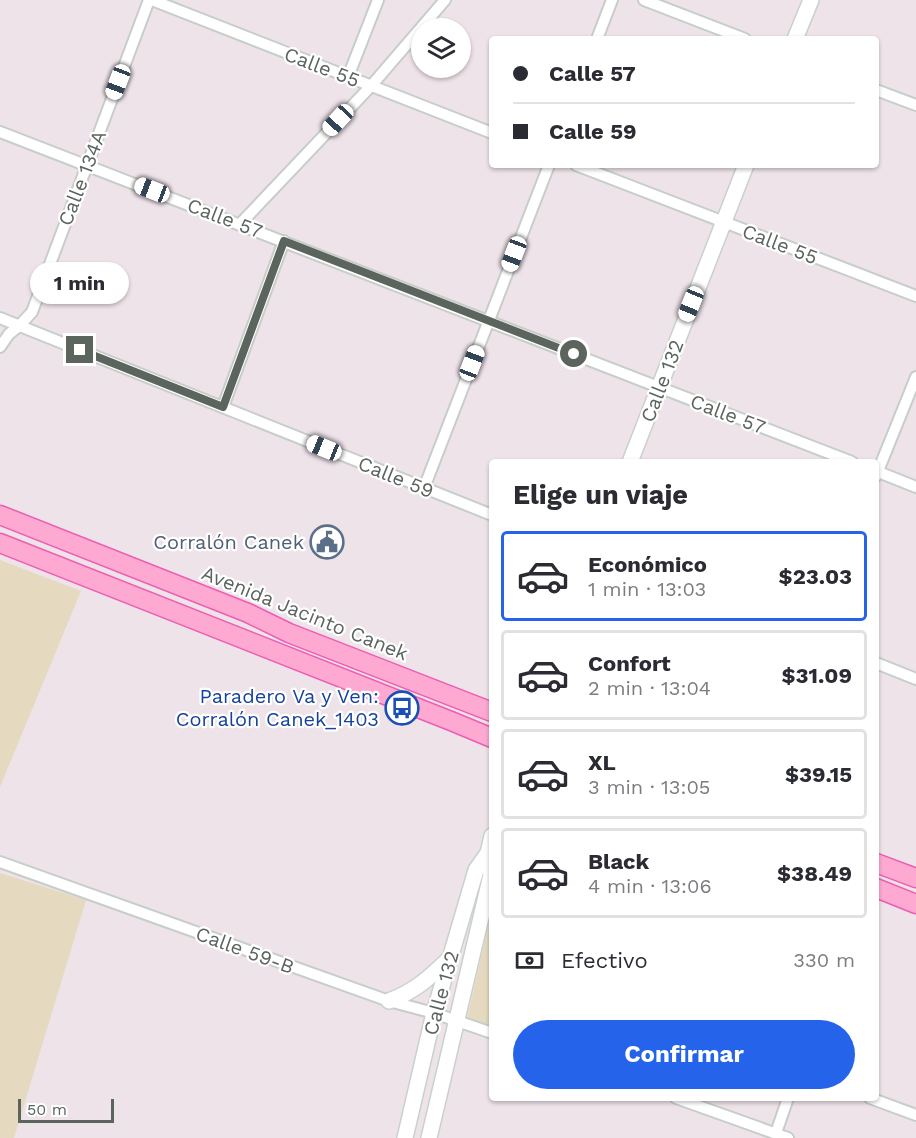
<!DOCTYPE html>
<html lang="es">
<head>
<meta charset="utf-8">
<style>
  body { margin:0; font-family:"Work Sans",sans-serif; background:#f7f7f7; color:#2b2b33; height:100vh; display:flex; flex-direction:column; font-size:22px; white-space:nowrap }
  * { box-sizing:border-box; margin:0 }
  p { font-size:20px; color:#7c7c81 }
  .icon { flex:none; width:33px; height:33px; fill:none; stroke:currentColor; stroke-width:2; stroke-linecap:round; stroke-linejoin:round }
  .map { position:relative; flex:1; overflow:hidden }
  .drawer { position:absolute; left:489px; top:459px; width:390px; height:642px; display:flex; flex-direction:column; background:#fff; border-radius:6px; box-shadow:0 2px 4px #0004 }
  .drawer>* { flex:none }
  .top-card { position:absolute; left:489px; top:36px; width:390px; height:132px; border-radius:6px; box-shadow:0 2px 4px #0004; display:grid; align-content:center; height:132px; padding:0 24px; background:#fff }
  .buttons { position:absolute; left:411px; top:18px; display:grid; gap:12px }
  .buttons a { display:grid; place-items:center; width:60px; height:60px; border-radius:50%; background:#fff; box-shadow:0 2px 4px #0004; font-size:30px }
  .scale { position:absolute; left:18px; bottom:15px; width:96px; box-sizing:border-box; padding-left:6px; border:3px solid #5c645e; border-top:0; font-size:16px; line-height:21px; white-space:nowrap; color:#5c645e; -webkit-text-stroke:4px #fff; paint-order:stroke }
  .end { position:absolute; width:27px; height:27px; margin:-14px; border:8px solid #5c645e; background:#fff; box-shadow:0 0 0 3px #fff }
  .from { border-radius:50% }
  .bubble { position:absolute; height:42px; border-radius:21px; background:#fff; box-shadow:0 2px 4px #0004; font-size:20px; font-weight:700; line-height:42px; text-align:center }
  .car { position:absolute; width:18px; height:36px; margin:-18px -9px; border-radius:8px; box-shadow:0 0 4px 2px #0007; background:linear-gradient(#fff 24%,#345 0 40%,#fff 0 76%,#345 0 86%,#fff 0) }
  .top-card b { display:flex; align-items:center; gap:21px; height:57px; font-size:22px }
  .top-card b+b { border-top:2px solid #e1e1e2 }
  .top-card i { width:15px; height:15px; background:#2b2b33 }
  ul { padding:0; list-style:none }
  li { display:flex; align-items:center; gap:18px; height:90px; margin:0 12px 9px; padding:0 12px; border:3px solid #e1e1e2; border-radius:6px }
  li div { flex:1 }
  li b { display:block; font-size:22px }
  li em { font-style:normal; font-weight:700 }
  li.active { border-color:#2563eb }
  li>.icon { width:54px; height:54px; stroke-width:1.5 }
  h2 { padding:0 24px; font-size:27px; line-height:72px }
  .pay { display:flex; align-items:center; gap:15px; height:66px; padding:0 24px; font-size:22px }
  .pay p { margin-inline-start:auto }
  .primary-button { display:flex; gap:12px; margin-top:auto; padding:12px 24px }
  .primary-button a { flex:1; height:69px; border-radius:36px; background:#2563eb; color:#fff; font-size:24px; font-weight:700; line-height:69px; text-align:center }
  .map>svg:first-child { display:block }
</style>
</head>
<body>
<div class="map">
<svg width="916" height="1138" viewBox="0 0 916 1138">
  <rect width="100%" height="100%" fill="#eee3e9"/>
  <g fill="#e5dac0">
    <path d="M 0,560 L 81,591 L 0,787 Z"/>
    <path d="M 0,873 L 86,900 L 14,1138 L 0,1138 Z"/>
    <path d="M 492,909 L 492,1028 L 467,1019 Z"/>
  </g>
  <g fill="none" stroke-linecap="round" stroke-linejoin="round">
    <g stroke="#c7cec9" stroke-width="14">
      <g id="street">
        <path d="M 152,0 L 492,133"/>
        <path d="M 644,0 L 745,39"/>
        <path d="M 597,39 L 612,0"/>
        <path d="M 348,77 L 378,0"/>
        <path d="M 876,90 L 916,105"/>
        <path d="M 0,132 L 852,462"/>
        <path d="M 576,165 L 916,296"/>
        <path d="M 240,224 L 371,86 L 445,0"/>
        <path d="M 0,318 L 492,515"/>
        <path d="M 0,347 L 9,334 L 19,326 L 32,312 L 149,0"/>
        <path d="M 223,407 L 284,241"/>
        <path d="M 876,471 L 916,487"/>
        <path d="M 876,476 L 916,377"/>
        <path d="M 424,488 L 549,165"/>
        <path d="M 876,663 L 916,679"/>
        <path d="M 0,862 L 389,1001 L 434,1013 L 492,1033"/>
        <path d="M 676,1098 L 788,1138"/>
        <path d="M 870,1098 L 916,1115"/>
        <path d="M 776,1133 L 788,1098"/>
      </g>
    </g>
    <g stroke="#c9d1cc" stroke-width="18">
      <g id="secondary">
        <path d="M 795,39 L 811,0"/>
        <path d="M 630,462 L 746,165"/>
        <path d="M 389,1001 C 415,991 428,979 448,960"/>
        <path d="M 405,1138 L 434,1013 L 476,870 L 488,853 L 492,836"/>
        <path d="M 429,1138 L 491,875 L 488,853"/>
      </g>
    </g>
    <g stroke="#ee5cb3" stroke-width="21">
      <g id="primary">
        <path d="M 0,515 L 248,613 L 289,633 L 492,712"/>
        <path d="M 0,543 L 451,721 L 492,738"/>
        <path d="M 876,863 L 916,878"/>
        <path d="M 876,888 L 916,904"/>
      </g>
    </g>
    <use href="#street" stroke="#fff" stroke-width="10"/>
    <use href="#secondary" stroke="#fff" stroke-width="15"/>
    <use href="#primary" stroke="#fda9d1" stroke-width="18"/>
  </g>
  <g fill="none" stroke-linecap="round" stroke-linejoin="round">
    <path stroke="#5c645e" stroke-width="8" d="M 80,350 L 223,407 L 284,241 L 574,354"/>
  </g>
  <defs>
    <g id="civic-ring" transform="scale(1.725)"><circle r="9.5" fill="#fff" stroke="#5c6f8a" stroke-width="1.5"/><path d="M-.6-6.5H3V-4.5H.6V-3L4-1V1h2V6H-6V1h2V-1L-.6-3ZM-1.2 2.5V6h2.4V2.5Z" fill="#5c6f8a"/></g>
    <g id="bus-ring" transform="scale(1.725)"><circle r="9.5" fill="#fff" stroke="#1a4fb4" stroke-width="1.5"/><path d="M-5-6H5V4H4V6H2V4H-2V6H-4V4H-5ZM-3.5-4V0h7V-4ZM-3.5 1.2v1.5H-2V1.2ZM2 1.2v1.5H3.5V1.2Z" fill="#1a4fb4"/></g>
  </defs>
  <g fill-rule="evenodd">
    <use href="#civic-ring" x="327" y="542"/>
    <use href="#bus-ring" x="402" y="708"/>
  </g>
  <g text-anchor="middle" stroke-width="4.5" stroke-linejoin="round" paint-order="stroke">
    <g font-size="20" fill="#5c645e" stroke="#fff">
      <text transform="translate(322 67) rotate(21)" y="7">Calle 55</text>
      <text transform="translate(82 178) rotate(-69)" y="7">Calle 134A</text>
      <text transform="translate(225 218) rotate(21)" y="7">Calle 57</text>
      <text transform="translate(780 244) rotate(21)" y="7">Calle 55</text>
      <text transform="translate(662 381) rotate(-69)" y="7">Calle 132</text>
      <text transform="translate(728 414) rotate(21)" y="7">Calle 57</text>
      <text transform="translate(396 477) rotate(22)" y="7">Calle 59</text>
      <text transform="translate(305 613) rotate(22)" y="7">Avenida Jacinto Canek</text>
      <text transform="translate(245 950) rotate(20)" y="7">Calle 59-B</text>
      <text transform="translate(441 993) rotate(-75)" y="7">Calle 132</text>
    </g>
    <g font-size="20" fill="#4e5e75" stroke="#fff" text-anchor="end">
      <text x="304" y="549">Corralón Canek</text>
    </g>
    <g font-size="20" fill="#164399" stroke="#fff" text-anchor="end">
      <text x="379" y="703">Paradero Va y Ven:<tspan x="379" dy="23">Corralón Canek_1403</tspan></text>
    </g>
  </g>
</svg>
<div class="buttons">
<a><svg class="icon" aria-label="layers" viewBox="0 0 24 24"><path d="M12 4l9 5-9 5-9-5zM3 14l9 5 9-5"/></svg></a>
</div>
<div class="scale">50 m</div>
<i class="end from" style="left:574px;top:354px"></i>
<i class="end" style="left:80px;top:350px"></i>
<div class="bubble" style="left:30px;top:262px;width:99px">1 min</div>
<i class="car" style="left:118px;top:82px;rotate:201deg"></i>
<i class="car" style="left:338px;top:120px;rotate:223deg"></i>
<i class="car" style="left:152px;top:190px;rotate:291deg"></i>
<i class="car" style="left:514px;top:254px;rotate:201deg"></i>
<i class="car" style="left:691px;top:304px;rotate:202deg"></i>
<i class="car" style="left:472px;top:363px;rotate:21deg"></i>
<i class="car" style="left:324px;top:448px;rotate:292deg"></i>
<div class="top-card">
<b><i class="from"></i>Calle 57</b>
<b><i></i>Calle 59</b>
</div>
<section class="drawer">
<h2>Elige un viaje</h2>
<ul>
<li class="active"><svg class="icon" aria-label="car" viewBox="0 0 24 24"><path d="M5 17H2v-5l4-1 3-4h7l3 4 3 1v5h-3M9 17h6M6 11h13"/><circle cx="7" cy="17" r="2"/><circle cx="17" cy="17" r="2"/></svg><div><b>Económico</b><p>1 min · 13:03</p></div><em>$23.03</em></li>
<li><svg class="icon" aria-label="car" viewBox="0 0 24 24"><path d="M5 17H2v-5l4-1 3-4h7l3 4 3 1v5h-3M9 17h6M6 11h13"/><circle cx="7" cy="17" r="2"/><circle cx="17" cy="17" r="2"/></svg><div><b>Confort</b><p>2 min · 13:04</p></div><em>$31.09</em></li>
<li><svg class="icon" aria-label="car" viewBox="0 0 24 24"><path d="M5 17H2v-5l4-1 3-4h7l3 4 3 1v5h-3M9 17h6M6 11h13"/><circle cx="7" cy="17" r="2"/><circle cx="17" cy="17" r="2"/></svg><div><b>XL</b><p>3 min · 13:05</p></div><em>$39.15</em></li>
<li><svg class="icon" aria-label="car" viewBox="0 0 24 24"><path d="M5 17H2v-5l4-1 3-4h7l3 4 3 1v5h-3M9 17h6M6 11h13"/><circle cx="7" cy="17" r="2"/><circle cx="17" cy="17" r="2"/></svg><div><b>Black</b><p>4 min · 13:06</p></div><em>$38.49</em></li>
</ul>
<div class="pay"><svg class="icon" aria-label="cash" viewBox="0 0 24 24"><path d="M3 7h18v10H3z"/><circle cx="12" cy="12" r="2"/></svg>Efectivo<p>330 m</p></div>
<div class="primary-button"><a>Confirmar</a></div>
</section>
</div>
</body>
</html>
